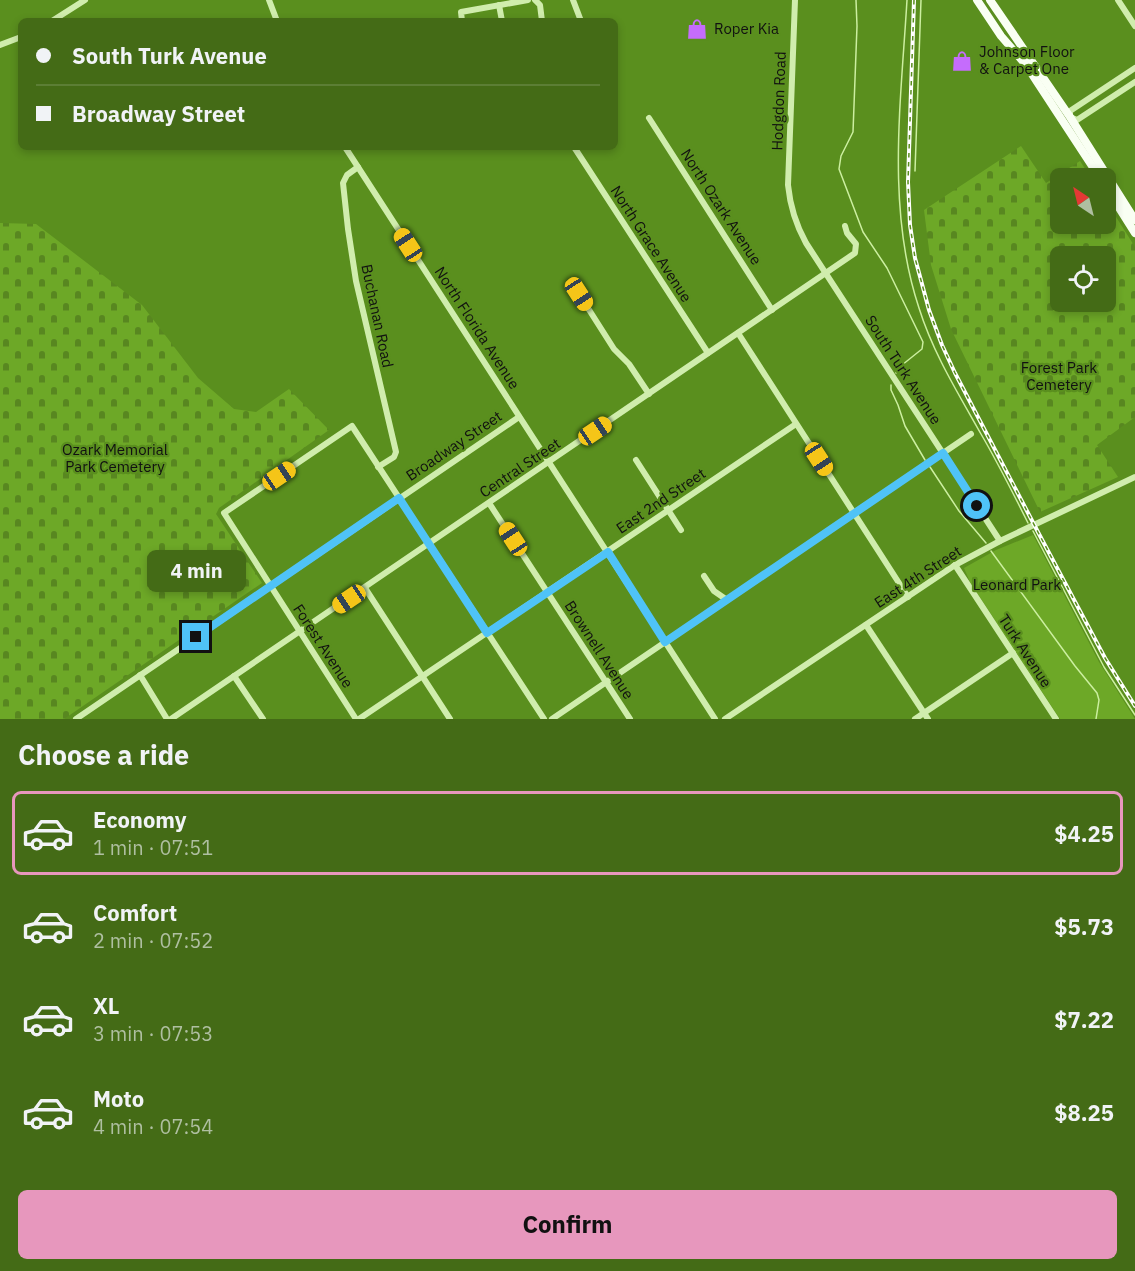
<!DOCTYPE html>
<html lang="en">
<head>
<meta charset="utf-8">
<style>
  body { margin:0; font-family:"IBM Plex Sans",sans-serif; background:#4e7323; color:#f1f3f6; height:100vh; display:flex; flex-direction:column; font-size:22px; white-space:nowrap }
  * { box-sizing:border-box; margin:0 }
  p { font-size:20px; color:#afbfa1 }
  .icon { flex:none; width:33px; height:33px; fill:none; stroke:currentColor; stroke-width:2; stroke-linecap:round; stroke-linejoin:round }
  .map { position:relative; height:719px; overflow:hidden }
  .sheet { display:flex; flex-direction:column; background:#446b16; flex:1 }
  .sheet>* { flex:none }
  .top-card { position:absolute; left:18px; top:18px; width:600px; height:132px; border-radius:9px; box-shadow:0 3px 9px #0003; display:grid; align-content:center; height:132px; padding:0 18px; background:#446b16 }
  .needle { width:39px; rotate:325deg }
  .tools { position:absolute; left:1050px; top:168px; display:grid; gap:12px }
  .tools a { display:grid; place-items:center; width:66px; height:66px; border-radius:9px; background:#446b16; box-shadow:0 3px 9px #0003; font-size:30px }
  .end { position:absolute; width:27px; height:27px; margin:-14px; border:8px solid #4fc3f7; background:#111; box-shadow:0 0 0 3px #111 }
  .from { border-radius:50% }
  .bubble { position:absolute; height:42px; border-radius:9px; background:#446b16; box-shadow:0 3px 9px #0003; font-size:20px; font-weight:700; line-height:42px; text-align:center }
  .car { position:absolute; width:18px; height:36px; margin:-18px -9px; border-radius:8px; box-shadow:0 0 4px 2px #0007; background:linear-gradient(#f5c518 24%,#345 0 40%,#f5c518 0 76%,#345 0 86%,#f5c518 0) }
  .top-card b { display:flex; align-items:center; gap:21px; height:57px; font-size:22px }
  .top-card b+b { border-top:2px solid #5c7e35 }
  .top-card i { width:15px; height:15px; background:#f1f3f6 }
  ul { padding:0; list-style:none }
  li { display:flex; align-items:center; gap:18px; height:84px; margin:0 12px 9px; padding:0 6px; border:3px solid transparent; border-radius:9px }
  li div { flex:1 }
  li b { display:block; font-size:22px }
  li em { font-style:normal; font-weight:700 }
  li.on { border-color:#e797bd }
  li>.icon { width:54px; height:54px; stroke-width:1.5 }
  h2 { padding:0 18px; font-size:27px; line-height:72px }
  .action { display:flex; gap:12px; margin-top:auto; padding:12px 18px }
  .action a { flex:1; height:69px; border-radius:9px; background:#e797bd; color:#111; font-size:24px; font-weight:700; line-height:69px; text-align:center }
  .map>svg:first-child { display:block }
</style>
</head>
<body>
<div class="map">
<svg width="1135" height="719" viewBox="0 0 1135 719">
  <defs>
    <pattern id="cemetery-stones" width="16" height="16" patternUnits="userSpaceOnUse" patternTransform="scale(1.5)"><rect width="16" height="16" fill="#6da827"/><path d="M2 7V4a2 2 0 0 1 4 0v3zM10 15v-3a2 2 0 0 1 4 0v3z" fill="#588720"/></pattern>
  </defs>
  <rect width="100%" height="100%" fill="#5a8f1e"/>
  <path fill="#6da827" d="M 1033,535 L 1099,662 L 1135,719 L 1060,719 L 970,582 L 964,568 L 996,550 Z"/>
  <g fill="url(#cemetery-stones)" fill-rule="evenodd">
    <path d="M 1021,146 L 1046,183 L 1080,161 L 1091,178 L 1060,178 L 1060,224 L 1106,224 L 1106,201 L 1135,247 L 1135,417 L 1097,445 L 1118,477 L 1040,512 L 951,329 L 931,265 L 924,210 ZM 1060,256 L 1106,256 L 1106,302 L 1060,302 Z"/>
    <path d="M 0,223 L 36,224 L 142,305 L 198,378 L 234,409 L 256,412 L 289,389 L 329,430 L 219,508 L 216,514 L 262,583 L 64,719 L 0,719 Z"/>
  </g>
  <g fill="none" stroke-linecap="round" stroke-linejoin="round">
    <g stroke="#ccefa0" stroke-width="1.5">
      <path d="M 856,0 L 857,26 L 853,132 L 841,156 L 839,169 L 863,232 L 887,268 L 923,342 L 922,349 L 902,365 L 896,373"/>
      <path d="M 907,0 C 901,102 886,209 919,308 C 933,353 958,393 981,434 C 998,463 1013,493 1028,523"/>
      <path d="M 915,171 L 921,0"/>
      <path d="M 891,385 L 891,390 L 898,405 L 905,426 L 925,460"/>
      <path d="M 930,467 L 959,511 L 986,543"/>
      <path d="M 1033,531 L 1104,667 L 1135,715"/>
      <path d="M 991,551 L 1075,666 L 1097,693 L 1099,700 L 1096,719"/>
    </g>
    <g stroke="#d0edad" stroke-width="6">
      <path d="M 269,0 L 277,21"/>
      <path d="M 535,0 L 540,5 L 542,21"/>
      <path d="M 573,0 L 581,21"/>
      <path d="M 795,0 L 788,185 C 790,205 796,225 806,243 L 1000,541"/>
      <path d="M 1118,0 L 1135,26"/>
      <path d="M 499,5 L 502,21"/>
      <path d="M 52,21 L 85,0"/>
      <path d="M 462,21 L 461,12 L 528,0"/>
      <path d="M 0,45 L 21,37"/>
      <path d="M 1135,68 L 1070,111 L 1070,117 L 1077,120 L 1135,82"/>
      <path d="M 649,118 L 772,310"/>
      <path d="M 345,147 L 715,719"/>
      <path d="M 574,147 L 708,353"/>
      <path d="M 358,167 L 347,175 L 343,183 L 348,229 L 356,281 L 396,452 L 394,457 L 378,467"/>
      <path d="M 579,294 L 614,349 L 629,364 L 649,394"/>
      <path d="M 738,333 L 908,597"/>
      <path d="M 636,460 L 681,530"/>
      <path d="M 489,503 L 630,719"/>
      <path d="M 955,565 L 1056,719"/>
      <path d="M 704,576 L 714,591 L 727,600"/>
      <path d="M 365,588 L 450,719"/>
      <path d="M 866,625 L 928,719"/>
      <path d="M 140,675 L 167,719"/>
      <path d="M 234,676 L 263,719"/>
      <path d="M 76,719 L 519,417"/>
      <path d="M 171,719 L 855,253 L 856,244 L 847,233 L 845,226"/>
      <path d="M 356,719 L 224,513 L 352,426 L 544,719"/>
      <path d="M 359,719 L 796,424"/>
      <path d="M 552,719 L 971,434"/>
      <path d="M 725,719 L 955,565 L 1000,541 L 1135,477"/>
      <path d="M 915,719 L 1013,653"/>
    </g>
    <g stroke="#f9fff3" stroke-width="8">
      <path d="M 977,0 L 1001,36 L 1026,65 L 1100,178"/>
      <path d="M 990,0 L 1070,117 L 1135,220"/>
      <path d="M 1106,187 L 1135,233"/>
    </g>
    <g stroke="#fff" stroke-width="4">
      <path id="rail" d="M 914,0 L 908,182 L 910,225 L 915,258 L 929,310 L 942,345 L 955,373 L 1039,534 L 1105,658 L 1135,706"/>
    </g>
    <use href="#rail" stroke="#5a8f1e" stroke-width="1.5" stroke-dasharray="4.5" stroke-linecap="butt"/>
  </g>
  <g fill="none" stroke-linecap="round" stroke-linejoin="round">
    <path stroke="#4fc3f7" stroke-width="8" d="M 196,637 L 399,498 L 487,633 L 608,552 L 665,642 L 943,453 L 977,506"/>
  </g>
  <defs>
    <g id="shop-bare" transform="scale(1.62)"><path d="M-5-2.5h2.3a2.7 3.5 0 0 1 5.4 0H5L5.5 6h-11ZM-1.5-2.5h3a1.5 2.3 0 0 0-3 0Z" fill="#c56cfc" stroke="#5a8f1e" stroke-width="2.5" paint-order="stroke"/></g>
  </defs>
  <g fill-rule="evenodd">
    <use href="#shop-bare" x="697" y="29"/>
    <use href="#shop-bare" x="962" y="61"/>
  </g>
  <g text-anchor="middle" stroke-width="4.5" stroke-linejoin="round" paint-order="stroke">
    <g font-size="15" fill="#111" stroke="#5a8f1e" text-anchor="start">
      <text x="714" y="34">Roper Kia</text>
      <text x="979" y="57">Johnson Floor<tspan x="979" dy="17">&amp; Carpet One</tspan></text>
    </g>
    <g font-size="15" fill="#111" stroke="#5a8f1e">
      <text transform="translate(779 101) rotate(-88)" y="5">Hodgdon Road</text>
      <text transform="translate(721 207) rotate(57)" y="5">North Ozark Avenue</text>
      <text transform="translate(651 244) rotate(57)" y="5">North Grace Avenue</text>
      <text transform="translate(377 316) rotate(78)" y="5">Buchanan Road</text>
      <text transform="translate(477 328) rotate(57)" y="5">North Florida Avenue</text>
      <text transform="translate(903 370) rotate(57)" y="5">South Turk Avenue</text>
      <text transform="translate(454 446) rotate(-34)" y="5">Broadway Street</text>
      <text transform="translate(520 468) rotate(-34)" y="5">Central Street</text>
      <text transform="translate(661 501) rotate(-34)" y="5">East 2nd Street</text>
      <text transform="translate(918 577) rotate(-33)" y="5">East 4th Street</text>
      <text transform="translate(323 646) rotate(57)" y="5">Forest Avenue</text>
      <text transform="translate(599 650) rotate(57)" y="5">Brownell Avenue</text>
      <text transform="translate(1025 651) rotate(57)" y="5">Turk Avenue</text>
    </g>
    <g font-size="15" fill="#111" stroke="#5a8f1e">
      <text x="1059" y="373">Forest Park<tspan x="1059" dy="17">Cemetery</tspan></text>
      <text x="115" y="455">Ozark Memorial<tspan x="115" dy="17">Park Cemetery</tspan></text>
      <text x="1017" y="590">Leonard Park</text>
    </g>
  </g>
</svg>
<div class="tools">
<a><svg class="needle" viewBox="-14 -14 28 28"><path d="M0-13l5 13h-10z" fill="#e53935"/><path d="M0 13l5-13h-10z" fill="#afbfa1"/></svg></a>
<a><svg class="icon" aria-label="locate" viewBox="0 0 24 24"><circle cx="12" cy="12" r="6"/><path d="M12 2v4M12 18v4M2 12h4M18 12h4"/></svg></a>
</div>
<i class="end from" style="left:977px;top:506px"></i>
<i class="end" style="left:196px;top:637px"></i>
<div class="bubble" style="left:147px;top:550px;width:99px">4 min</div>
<i class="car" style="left:408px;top:245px;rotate:327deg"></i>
<i class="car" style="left:579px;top:294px;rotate:147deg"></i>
<i class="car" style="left:595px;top:431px;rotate:56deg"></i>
<i class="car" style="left:819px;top:459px;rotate:147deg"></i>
<i class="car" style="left:279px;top:476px;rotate:56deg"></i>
<i class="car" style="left:513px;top:539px;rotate:327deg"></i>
<i class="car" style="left:349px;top:599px;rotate:236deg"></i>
<div class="top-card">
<b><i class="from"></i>South Turk Avenue</b>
<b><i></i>Broadway Street</b>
</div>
</div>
<section class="sheet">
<h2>Choose a ride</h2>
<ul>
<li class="on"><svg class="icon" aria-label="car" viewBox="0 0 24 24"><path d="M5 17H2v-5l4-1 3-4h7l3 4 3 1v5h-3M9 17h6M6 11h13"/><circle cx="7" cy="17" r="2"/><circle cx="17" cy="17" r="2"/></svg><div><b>Economy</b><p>1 min · 07:51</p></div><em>$4.25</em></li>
<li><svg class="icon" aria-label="car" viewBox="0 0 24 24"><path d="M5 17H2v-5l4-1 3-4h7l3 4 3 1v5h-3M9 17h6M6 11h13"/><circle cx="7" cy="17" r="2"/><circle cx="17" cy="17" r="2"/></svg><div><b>Comfort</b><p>2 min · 07:52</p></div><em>$5.73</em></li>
<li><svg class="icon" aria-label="car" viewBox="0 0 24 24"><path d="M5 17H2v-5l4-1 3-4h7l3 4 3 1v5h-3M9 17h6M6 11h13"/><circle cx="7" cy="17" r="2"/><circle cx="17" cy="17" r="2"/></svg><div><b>XL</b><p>3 min · 07:53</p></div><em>$7.22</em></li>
<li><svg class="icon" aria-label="car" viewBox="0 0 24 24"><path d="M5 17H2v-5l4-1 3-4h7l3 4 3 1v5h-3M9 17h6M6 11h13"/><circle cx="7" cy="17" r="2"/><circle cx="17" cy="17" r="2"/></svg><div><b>Moto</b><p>4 min · 07:54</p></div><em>$8.25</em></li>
</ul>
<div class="action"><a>Confirm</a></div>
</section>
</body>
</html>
